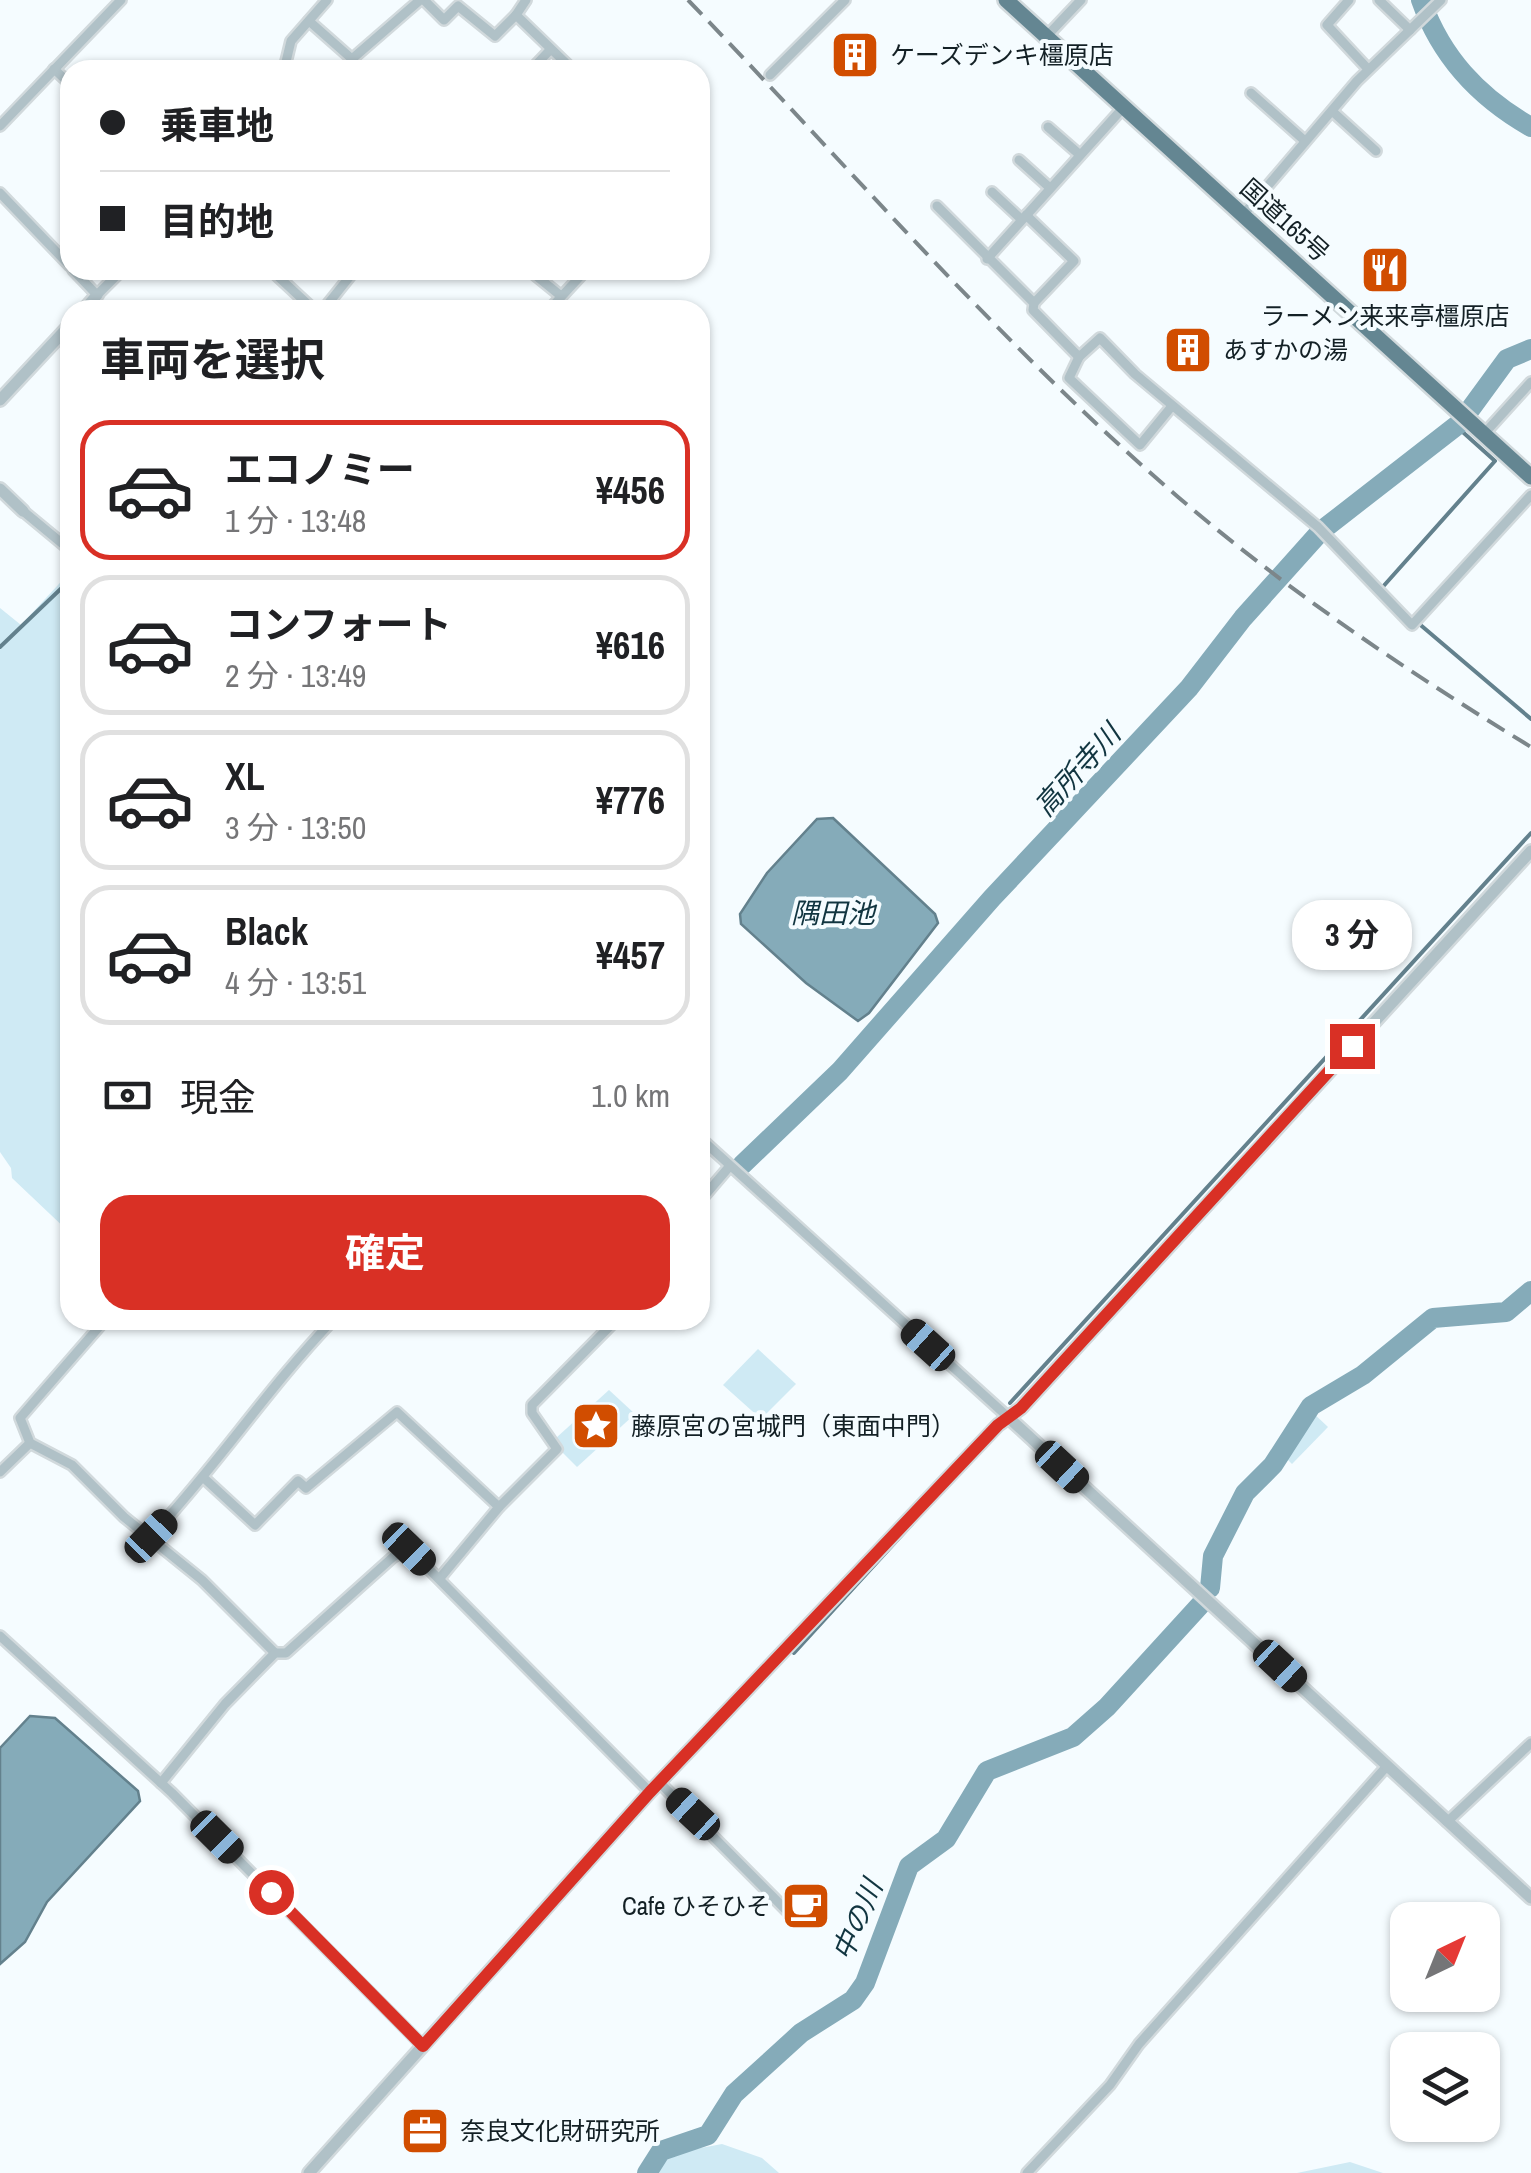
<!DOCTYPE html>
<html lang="ja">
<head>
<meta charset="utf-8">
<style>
  body { margin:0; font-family:"Archivo Narrow","Noto Sans JP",sans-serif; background:#f2f2f2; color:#202124; height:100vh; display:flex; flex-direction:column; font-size:38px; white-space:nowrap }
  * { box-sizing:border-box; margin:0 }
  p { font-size:32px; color:#757577 }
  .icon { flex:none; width:55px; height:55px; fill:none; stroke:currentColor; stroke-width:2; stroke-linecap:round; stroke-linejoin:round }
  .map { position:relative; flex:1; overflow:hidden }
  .side { position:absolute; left:60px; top:300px; width:650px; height:1030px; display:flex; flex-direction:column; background:#fff; border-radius:30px; box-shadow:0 2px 8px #0004 }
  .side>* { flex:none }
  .hud { position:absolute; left:60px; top:60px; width:650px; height:220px; border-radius:30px; box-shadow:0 2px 8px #0004; display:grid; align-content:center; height:220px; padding:0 40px; background:#fff }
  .needle { width:65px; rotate:43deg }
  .tools { position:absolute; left:1390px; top:1902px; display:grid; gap:20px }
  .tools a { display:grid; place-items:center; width:110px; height:110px; border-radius:20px; background:#fff; box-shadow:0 2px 8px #0004; font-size:50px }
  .end { position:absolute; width:45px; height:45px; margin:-22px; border:12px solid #d93025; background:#fff; box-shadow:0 0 0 5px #fff }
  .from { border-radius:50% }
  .bubble { position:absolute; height:70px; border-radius:30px; background:#fff; box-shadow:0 2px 8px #0004; font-size:32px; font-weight:700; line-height:70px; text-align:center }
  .car { position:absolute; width:30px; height:60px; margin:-30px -15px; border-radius:12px; box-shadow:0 0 8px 2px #0007; background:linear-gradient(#222 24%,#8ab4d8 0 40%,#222 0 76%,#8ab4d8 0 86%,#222 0) }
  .hud b { display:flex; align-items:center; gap:35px; height:95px; font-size:38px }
  .hud b+b { border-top:2px solid #e0e0e0 }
  .hud i { width:25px; height:25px; background:#202124 }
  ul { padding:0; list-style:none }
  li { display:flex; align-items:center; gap:30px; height:140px; margin:0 20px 15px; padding:0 20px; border:5px solid #e0e0e0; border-radius:30px }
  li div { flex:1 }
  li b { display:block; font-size:38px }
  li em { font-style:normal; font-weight:700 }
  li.on { border-color:#d93025 }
  li>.icon { width:90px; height:90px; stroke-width:1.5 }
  h2 { padding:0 40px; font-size:45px; line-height:120px }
  .pay { display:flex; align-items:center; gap:25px; height:110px; padding:0 40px; font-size:38px }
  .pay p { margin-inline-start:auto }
  .action { display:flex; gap:20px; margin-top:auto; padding:20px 40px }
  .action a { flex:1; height:115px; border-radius:30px; background:#d93025; color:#fff; font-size:40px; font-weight:700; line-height:115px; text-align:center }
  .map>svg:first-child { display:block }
</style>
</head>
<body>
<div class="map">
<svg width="1531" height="2173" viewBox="0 0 1531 2173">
  <rect width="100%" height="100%" fill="#f5fcff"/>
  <g fill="#cfeaf4">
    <path d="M 70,572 L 70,1233 L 12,1178 L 11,1168 L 0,1152 L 0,608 L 21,625 Z"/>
    <path d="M 758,1349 L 796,1384 L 761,1419 L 723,1385 Z"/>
    <path d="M 609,1390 L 635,1414 L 577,1467 L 561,1451 L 556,1438 Z"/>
    <path d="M 1312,1412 L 1328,1427 L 1292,1464 L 1283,1455 Z"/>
    <path d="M 722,2144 L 762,2158 L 779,2173 L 653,2173 L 653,2166 L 674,2153 Z"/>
    <path d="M 1350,2162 L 1383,2173 L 1297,2173 Z"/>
  </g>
  <g fill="#85abb9" stroke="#63818d" stroke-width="2.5">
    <path d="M 833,818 L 935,914 L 938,923 L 869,1013 L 858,1021 L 806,983 L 741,924 L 740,914 L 767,873 L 817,819 Z"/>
    <path d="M 30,1716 L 55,1718 L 138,1791 L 140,1801 L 47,1902 L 25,1942 L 0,1964 L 0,1748 Z"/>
  </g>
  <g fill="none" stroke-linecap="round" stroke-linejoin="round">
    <g stroke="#63818d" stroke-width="4">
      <path d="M 1380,590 L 1495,461 L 1456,426"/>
      <path d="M 1417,622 L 1531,719"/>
      <path d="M 0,647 L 70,580"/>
      <path d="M 1010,1403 L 1531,833"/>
      <path d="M 794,1653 L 912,1524"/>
    </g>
    <g stroke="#85abb9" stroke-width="20">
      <path d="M 1421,0 C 1441,57 1478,97 1531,127"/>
      <path d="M 1469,411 L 1507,359 L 1531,349"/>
      <path d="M 742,1165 L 840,1071 L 992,898 L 1189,688 L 1243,618 L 1321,531 L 1460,423"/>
      <path d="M 1210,1588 L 1213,1556 L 1245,1493 L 1273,1465 L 1311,1406 L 1363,1375 L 1433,1318 L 1506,1312 L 1531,1291"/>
      <path d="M 647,2173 L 661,2151 L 708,2135 L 734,2094 L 801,2033 L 853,2000 L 865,1983 L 909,1866 L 946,1839 L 987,1771 L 1073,1737 L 1107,1707 L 1202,1603"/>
    </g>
    <g stroke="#d1d9dc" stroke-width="14">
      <g id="minor">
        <path d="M 424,0 L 444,20 L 458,6 L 495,36 L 516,15"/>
        <path d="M 526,0 L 516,15 L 573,70"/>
        <path d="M 1349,0 L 1327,25 L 1368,69"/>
        <path d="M 1379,0 L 1410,30"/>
        <path d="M 309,21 L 352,59 L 420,0"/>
        <path d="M 1046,37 L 1081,0"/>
        <path d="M 54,69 L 70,84"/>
        <path d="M 284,70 L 291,41 L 327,0"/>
        <path d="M 531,70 L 550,50"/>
        <path d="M 770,75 L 845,0"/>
        <path d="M 1251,93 L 1305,141"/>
        <path d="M 1332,111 L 1376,151"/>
        <path d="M 0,126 L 121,0"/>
        <path d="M 1048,127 L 1080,155"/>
        <path d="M 1019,160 L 1050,188"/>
        <path d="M 992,192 L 1021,219"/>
        <path d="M 0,193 L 70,266"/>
        <path d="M 937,206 L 1034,303 L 1033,310 L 1079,357 L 1100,338 L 1135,374 L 1318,527 L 1412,625 L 1531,495"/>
        <path d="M 1026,215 L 1074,261 L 1034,303"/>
        <path d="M 1243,215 L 1357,81 L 1441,0"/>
        <path d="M 987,259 L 1122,109"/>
        <path d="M 73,270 L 97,295 L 122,270"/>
        <path d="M 271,270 L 314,310"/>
        <path d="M 529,270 L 561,296"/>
        <path d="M 323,310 L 355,270"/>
        <path d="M 549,310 L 586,270"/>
        <path d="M 1079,357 L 1069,378 L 1140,445 L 1172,406"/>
        <path d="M 1483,435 L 1531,382"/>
        <path d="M 23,511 L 70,550"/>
        <path d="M 700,1138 L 1008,1417"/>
        <path d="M 700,1201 L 729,1167"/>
        <path d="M 105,1320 L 20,1418 L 30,1443 L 72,1465 L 124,1517 L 202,1580 L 275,1653"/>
        <path d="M 0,1472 L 30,1443"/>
        <path d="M 205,1479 L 255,1525 L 298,1481 L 306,1488 L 397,1412 L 499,1507"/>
        <path d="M 151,1536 C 217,1466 267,1389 333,1320"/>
        <path d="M 440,1578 L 499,1507 L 557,1449 L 532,1413 L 532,1405 L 616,1320"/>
        <path d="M 0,1636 L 172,1793 L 423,2046"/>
        <path d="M 161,1783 L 225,1704 L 275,1653 L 286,1653 L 393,1557 L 409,1549 L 650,1792"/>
        <path d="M 660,1783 L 788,1912"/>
        <path d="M 1447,1822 L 1531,1743"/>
        <path d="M 1027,2173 L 1110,2085 L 1139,2044 L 1387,1766"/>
      </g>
    </g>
    <g stroke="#d1d9dc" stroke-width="16">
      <g id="tertiary">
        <path d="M 84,310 L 97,295"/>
        <path d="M 0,400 L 70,325"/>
        <path d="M 0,489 L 23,511"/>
        <path d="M 1008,1417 L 1531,1898"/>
        <path d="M 309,2173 L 650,1792 L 998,1425 L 1021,1408 L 1531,851"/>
      </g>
    </g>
    <g stroke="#d1d9dc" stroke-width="20">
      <path id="trunk" d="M 1006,0 L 1531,477"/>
    </g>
    <use href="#minor" stroke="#b0c1c7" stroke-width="9"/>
    <use href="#tertiary" stroke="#b0c1c7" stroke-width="11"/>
    <use href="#trunk" stroke="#648692" stroke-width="15"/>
    <path stroke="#7c868a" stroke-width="4" stroke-dasharray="20 10" stroke-linecap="butt" d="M 688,0 C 849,167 1002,346 1178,497 C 1288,591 1408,672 1531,747"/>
  </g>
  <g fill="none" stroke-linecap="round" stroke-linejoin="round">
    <path stroke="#d93025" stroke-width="12" d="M 271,1892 L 423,2046 L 650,1792 L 998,1425 L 1021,1408 L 1352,1046"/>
  </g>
  <defs>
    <g id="building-square" transform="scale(2.5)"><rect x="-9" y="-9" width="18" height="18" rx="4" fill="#d14d00" stroke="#f5fcff"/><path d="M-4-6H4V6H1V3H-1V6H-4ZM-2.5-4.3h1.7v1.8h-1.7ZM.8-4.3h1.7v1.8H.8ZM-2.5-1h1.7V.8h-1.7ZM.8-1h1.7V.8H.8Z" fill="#fff"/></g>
    <g id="restaurant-square" transform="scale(2.5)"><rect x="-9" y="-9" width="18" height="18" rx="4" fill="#d14d00" stroke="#f5fcff"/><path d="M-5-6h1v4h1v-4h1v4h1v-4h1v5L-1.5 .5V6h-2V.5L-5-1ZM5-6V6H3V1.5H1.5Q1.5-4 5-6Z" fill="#fff"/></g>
    <g id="sight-square" transform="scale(2.5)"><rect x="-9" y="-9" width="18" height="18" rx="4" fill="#d14d00" stroke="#f5fcff"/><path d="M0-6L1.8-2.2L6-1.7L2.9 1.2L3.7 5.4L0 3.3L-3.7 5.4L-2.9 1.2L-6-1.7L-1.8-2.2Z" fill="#fff"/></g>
    <g id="cafe-square" transform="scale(2.5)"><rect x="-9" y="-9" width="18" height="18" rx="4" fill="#d14d00" stroke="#f5fcff"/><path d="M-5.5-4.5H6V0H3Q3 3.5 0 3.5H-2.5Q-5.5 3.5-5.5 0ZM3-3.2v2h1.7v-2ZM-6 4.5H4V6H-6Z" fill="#fff"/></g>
    <g id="office-square" transform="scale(2.5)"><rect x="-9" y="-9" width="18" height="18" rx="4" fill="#d14d00" stroke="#f5fcff"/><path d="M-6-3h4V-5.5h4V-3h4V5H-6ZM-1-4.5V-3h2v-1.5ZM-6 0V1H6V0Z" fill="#fff"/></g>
  </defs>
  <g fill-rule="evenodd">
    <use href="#building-square" x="855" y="55"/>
    <use href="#restaurant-square" x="1385" y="270"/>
    <use href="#building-square" x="1188" y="350"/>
    <use href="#sight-square" x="596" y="1426"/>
    <use href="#cafe-square" x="806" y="1906"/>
    <use href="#office-square" x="425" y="2131"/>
  </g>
  <g text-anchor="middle" stroke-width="8" stroke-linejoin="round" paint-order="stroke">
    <g font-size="25" fill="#132025" stroke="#f5fcff" text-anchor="start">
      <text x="890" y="64">ケーズデンキ橿原店</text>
      <text x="1385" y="325" text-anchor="middle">ラーメン来来亭橿原店</text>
      <text x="1223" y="359">あすかの湯</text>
      <text x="631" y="1435">藤原宮の宮城門（東面中門）</text>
      <text x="771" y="1915" text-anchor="end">Cafe ひそひそ</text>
      <text x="460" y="2140">奈良文化財研究所</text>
    </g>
    <g font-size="25" fill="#132025" stroke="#f5fcff">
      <text transform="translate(1285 220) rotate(42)" y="9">国道165号</text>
    </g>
    <g font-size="28" font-style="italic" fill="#113540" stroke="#f5fcff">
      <text transform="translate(1077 770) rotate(-48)" y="10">高所寺川</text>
      <text x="833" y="923">隅田池</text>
      <text transform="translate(857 1920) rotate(-67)" y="10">中の川</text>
    </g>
  </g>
</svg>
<div class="tools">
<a><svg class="needle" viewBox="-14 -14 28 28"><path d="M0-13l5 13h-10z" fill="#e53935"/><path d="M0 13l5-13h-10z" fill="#757577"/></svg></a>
<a><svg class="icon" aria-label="layers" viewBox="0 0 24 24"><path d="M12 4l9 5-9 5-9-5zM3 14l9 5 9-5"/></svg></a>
</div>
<i class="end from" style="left:271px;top:1892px"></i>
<i class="end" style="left:1352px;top:1046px"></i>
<div class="bubble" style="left:1292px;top:900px;width:120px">3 分</div>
<i class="car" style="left:928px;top:1345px;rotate:312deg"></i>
<i class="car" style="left:1062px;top:1467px;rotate:133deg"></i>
<i class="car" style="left:151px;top:1536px;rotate:44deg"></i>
<i class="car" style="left:409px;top:1549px;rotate:134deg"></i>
<i class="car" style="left:1280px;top:1666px;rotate:133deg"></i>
<i class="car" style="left:693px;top:1814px;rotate:313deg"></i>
<i class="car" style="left:217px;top:1837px;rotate:135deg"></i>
<div class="hud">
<b><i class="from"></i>乗車地</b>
<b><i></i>目的地</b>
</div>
<section class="side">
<h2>車両を選択</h2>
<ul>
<li class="on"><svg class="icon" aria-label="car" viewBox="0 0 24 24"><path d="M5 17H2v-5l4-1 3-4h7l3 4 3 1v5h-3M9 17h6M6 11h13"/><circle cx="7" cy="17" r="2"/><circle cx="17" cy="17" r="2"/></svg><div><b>エコノミー</b><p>1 分 · 13:48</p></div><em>¥456</em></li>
<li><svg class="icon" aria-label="car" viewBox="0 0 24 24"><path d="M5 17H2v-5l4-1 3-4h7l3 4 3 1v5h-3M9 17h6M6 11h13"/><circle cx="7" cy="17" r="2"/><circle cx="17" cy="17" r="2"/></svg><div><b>コンフォート</b><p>2 分 · 13:49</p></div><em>¥616</em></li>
<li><svg class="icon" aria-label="car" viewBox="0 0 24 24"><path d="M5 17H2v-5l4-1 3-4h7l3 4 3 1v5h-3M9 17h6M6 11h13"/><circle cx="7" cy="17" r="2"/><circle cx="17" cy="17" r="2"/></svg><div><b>XL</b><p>3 分 · 13:50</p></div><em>¥776</em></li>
<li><svg class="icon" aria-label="car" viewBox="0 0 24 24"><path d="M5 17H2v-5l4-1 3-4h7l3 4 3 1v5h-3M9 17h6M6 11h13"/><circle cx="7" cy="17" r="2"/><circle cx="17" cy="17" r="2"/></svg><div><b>Black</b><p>4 分 · 13:51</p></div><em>¥457</em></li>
</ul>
<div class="pay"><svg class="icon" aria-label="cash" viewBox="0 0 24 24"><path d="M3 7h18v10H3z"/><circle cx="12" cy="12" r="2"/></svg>現金<p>1.0 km</p></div>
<div class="action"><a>確定</a></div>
</section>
</div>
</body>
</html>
